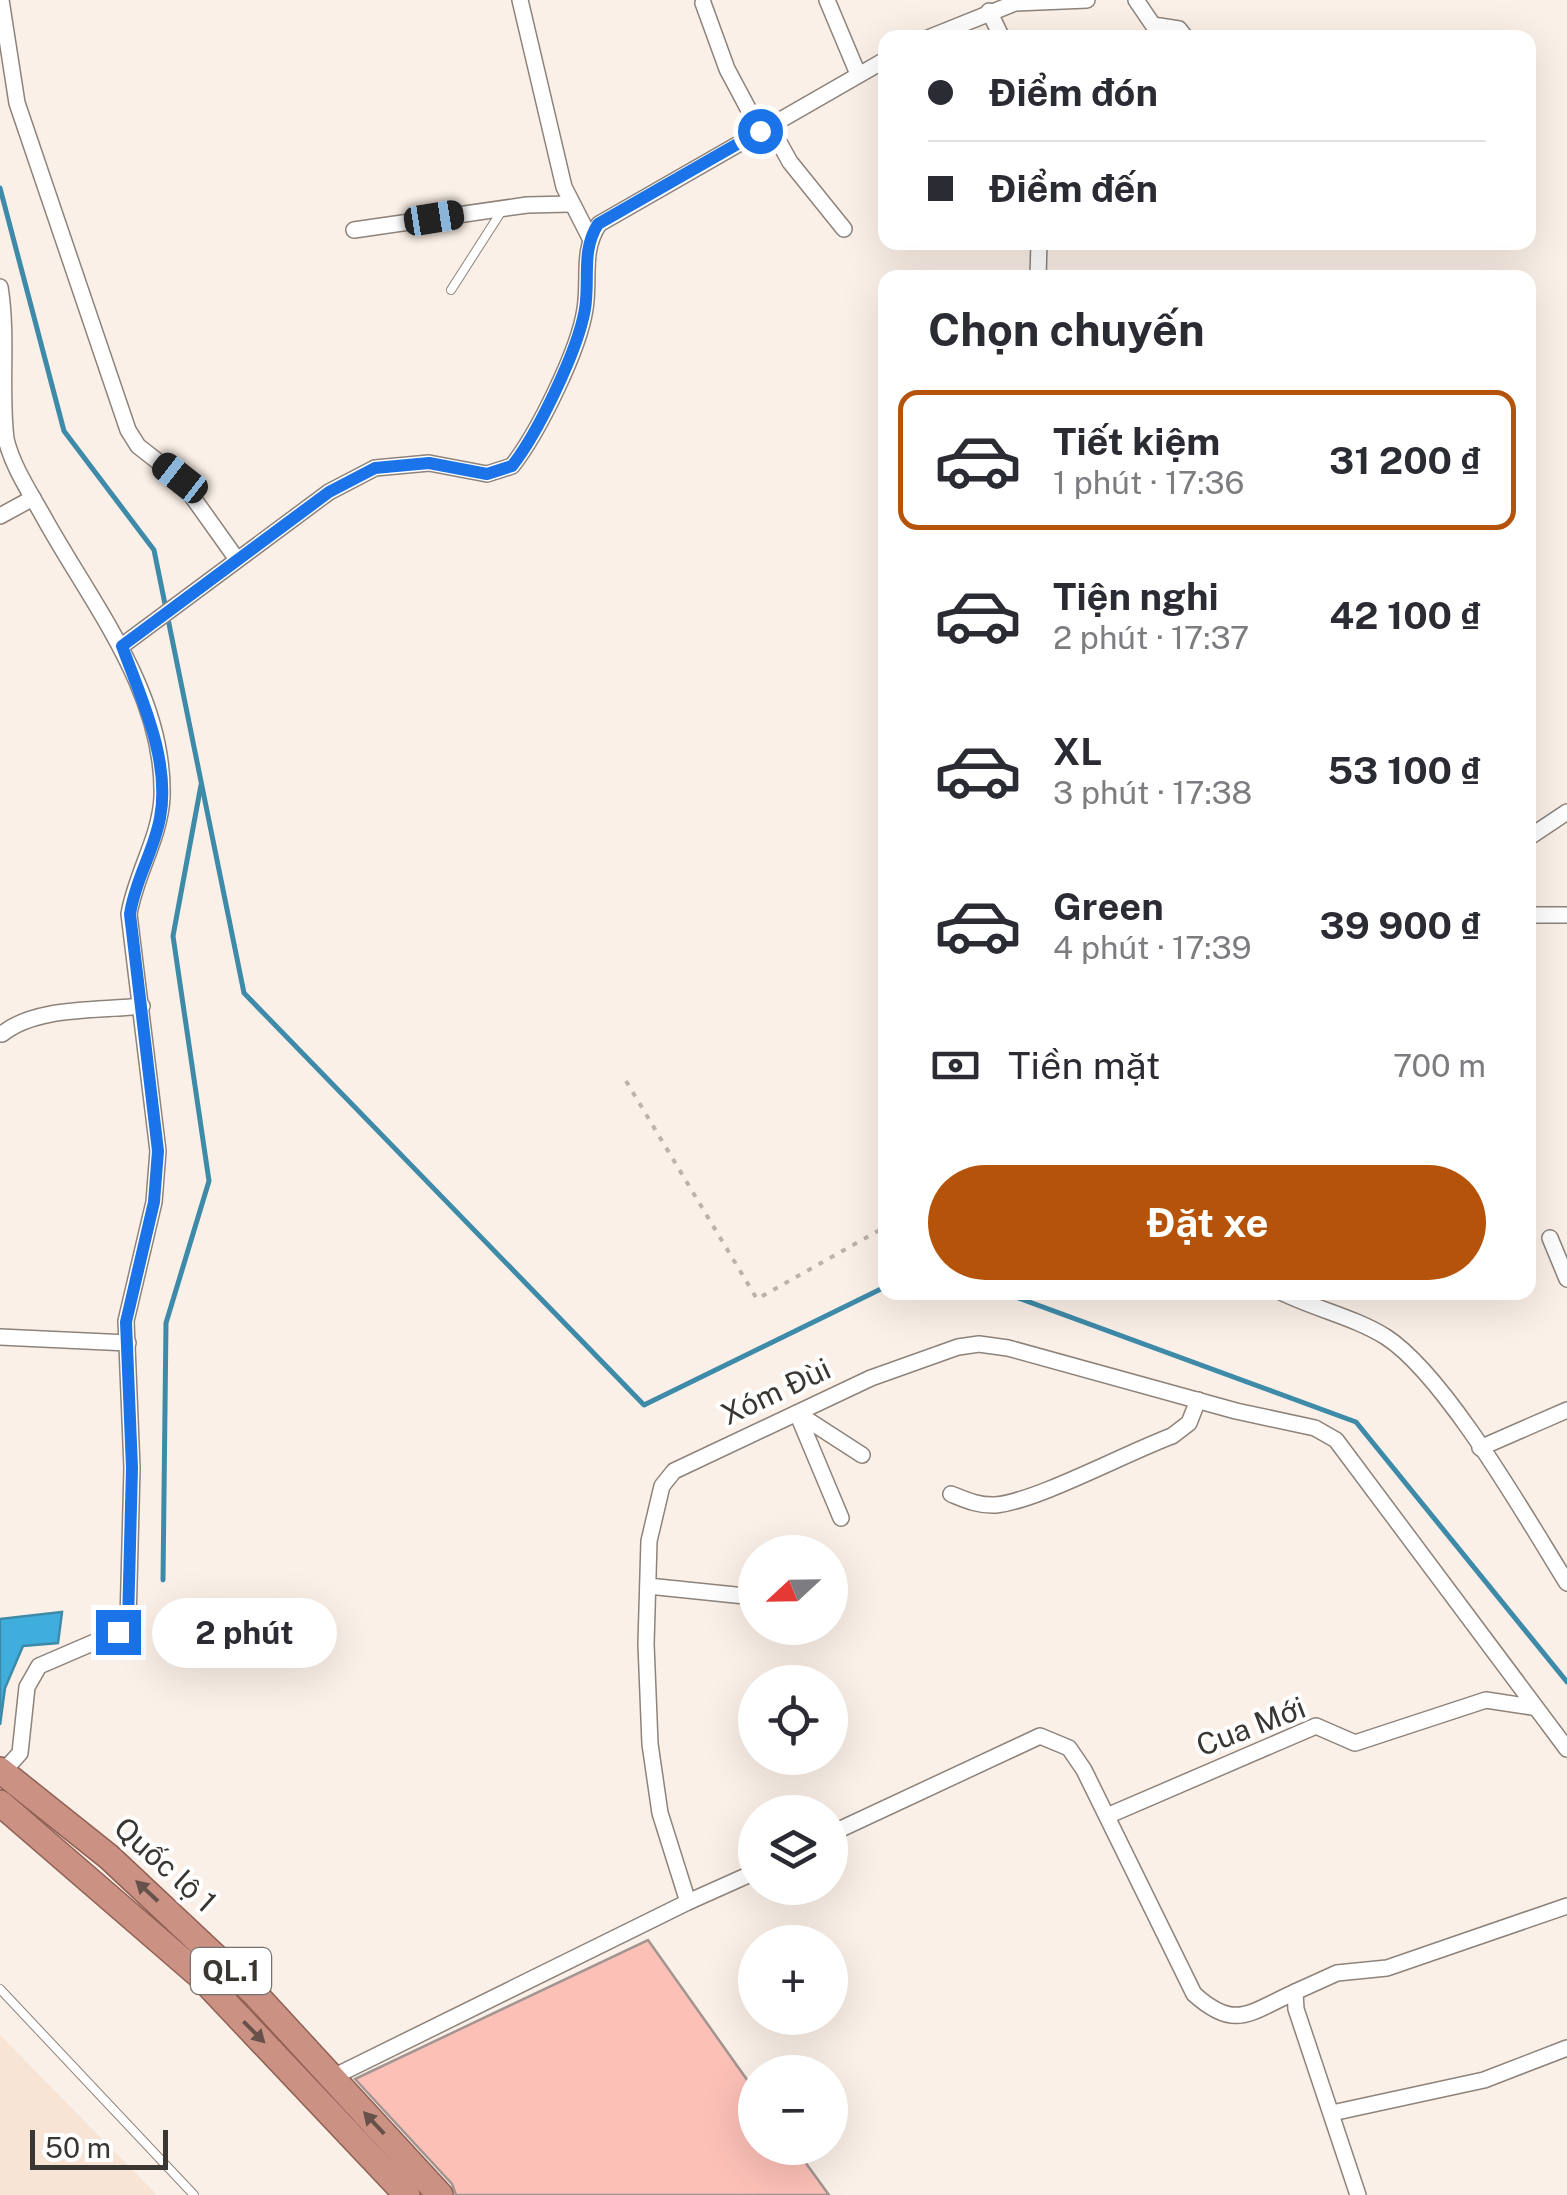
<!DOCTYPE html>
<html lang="vi">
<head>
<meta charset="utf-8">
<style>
  body { margin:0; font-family:"Public Sans",sans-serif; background:#f7f7f7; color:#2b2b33; height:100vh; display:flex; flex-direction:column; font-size:38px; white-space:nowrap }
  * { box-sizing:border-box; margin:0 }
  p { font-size:32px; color:#7c7c81 }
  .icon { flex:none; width:55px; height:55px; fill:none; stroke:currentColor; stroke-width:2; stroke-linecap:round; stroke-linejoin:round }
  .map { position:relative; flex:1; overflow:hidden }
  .sheet { position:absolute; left:878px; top:270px; width:658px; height:1030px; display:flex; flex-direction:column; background:#fff; border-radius:20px; box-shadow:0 10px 40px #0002 }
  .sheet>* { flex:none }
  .guide { position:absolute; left:878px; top:30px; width:658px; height:220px; border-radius:20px; box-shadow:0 10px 40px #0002; display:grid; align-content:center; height:220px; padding:0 50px; background:#fff }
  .needle { width:65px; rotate:248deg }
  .controls { position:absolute; left:738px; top:1535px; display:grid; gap:20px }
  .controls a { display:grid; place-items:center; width:110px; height:110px; border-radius:50%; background:#fff; box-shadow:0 10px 40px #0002; font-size:50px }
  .scale { position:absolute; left:30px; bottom:25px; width:138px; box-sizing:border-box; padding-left:10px; border:5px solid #3a3632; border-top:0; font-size:28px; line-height:35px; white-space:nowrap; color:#3a3632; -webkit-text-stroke:8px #fff; paint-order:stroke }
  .end { position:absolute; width:45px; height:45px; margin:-22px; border:12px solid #1a73e8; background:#fff; box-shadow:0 0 0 5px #fff }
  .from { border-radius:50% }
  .bubble { position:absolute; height:70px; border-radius:35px; background:#fff; box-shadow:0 10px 40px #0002; font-size:32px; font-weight:700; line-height:70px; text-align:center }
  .car { position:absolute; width:30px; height:60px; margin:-30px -15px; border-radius:12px; box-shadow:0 0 8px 2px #0007; background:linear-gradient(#222 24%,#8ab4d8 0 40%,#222 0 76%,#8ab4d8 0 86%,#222 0) }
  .guide b { display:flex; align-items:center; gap:35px; height:95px; font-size:38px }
  .guide b+b { border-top:2px solid #e1e1e2 }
  .guide i { width:25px; height:25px; background:#2b2b33 }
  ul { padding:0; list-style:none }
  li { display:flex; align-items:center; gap:30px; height:140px; margin:0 20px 15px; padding:0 30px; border:5px solid transparent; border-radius:20px }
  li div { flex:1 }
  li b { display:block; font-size:38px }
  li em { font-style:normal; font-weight:700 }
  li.active { border-color:#b45309 }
  li>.icon { width:90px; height:90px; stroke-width:1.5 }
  h2 { padding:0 50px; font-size:45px; line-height:120px }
  .pay { display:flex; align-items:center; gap:25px; height:110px; padding:0 50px; font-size:38px }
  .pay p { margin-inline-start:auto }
  .cta { display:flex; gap:20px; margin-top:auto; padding:20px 50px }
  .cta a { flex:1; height:115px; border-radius:60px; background:#b45309; color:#fff; font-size:40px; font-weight:700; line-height:115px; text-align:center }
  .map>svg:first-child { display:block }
</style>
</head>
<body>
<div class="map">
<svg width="1567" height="2195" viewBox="0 0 1567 2195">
  <rect width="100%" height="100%" fill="#fbf0e7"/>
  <path fill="#f8e4d5" d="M 0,2035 L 157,2195 L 0,2195 Z"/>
  <path fill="#40aedc" stroke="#3e8aa9" stroke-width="2.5" d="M 62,1612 L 58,1643 L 23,1646 L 5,1688 L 0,1725 L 0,1619 Z"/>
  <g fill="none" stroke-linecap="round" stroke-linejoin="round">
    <g stroke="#3e8aa9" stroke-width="5">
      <path d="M 0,188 L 64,431 L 154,550 L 244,993 L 644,1405 L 885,1287"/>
      <path d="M 1002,1292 L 1356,1422 L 1567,1682"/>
      <path d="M 163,1580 L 166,1323 L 209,1181 L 173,936 L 201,785"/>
    </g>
  </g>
  <path fill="#fcc0b7" stroke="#a19491" stroke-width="2.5" d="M 648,1940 L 755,2091 L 755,2148 L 795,2148 L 829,2195 L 456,2195 L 452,2184 L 355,2079 Z"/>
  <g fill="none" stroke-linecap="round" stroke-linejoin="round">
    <g stroke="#8d837b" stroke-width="10">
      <g id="service">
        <path d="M 451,290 L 501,212"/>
        <path d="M 0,1989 L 194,2195"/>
      </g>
    </g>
    <g stroke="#8d837b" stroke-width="18">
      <g id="minor">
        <path d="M 1,0 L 17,103 L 128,430 L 138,446 L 179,478 L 236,558"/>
        <path d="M 520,0 L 564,187 L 590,238"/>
        <path d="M 827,0 L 858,74"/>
        <path d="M 1136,0 L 1153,25 L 1179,29 L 1186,38"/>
        <path d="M 703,3 L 727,69 L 760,131"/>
        <path d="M 989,11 L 1002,38"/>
        <path d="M 928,38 L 1015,3 L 1087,0"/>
        <path d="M 770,126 L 790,162 L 844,229"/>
        <path d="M 354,230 L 527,205 L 570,204"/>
        <path d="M 1038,278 L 1039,242"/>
        <path d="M 0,287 C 8,337 0,390 6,439 C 12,465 29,491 42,514 C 90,602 165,691 162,797 C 160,838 136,873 129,914 L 158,1151 L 154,1202 L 126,1321 L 132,1468 L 128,1622 L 118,1632 L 39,1666 L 27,1687 L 20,1753 L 3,1772"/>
        <path d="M 0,516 L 33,498"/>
        <path d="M 123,645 L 329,492 L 375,468 L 429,463 L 487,474 L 512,466 C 538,433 579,350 585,309 C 590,278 581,251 599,224 L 885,60"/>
        <path d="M 1528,838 L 1567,812"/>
        <path d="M 1528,915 L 1567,915"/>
        <path d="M 2,1034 C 36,1006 99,1011 142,1006"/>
        <path d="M 1550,1238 L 1567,1279"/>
        <path d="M 1281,1292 C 1315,1309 1354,1317 1386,1337 C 1446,1376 1527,1519 1567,1583"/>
        <path d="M 0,1337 L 128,1343"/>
        <path d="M 1480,1448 L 1567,1410"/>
        <path d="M 951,1494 C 966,1500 979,1506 996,1505 C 1037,1501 1128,1452 1172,1436 L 1189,1423 L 1198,1400"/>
        <path d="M 841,1518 L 797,1413 L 862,1455"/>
        <path d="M 648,1586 L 745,1596"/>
        <path d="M 1107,1816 L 1316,1726 L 1355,1743 L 1486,1700 L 1532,1707"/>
        <path d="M 830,1834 L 1040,1736 L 1069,1748 L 1084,1770 L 1194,1994 C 1235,2031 1249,2013 1295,1992"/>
        <path d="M 688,1902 L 755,1872"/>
        <path d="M 333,2077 L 688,1902 L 660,1813 L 650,1744 L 646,1644 L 649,1541 L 662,1486 L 674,1471 L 871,1378 L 958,1347 L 979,1344 L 1008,1348 L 1236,1411 L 1315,1428 L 1336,1440 L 1567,1749"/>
        <path d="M 1332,2113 L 1484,2080 L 1567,2048"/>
        <path d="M 1358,2195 L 1296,2009 L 1295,1992 L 1337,1973 L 1387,1968 L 1567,1906"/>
      </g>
    </g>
    <g stroke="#906054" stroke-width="28">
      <g id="trunk">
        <path d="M 0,1770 L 109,1857 L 256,1995 L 440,2195"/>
        <path d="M 0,1803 L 199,1975 L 407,2195"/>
      </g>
    </g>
    <path stroke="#bbb2ab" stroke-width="4" stroke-dasharray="5 8" stroke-linecap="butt" d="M 626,1081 L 757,1299 L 885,1227"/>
    <use href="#service" stroke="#fff" stroke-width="8"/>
    <use href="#minor" stroke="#fff" stroke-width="15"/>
    <use href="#trunk" stroke="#cb9284" stroke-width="25"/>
  </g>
  <defs><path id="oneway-solid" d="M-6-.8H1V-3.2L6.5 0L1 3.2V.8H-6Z" transform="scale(2.5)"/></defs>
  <g fill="#66524b">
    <use href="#oneway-solid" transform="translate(147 1891) rotate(-137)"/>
    <use href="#oneway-solid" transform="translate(254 2032) rotate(45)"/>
    <use href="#oneway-solid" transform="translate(374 2123) rotate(-133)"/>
  </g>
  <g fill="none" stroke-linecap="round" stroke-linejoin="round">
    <path stroke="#1a73e8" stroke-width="12" d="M 118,1632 L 128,1622 L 132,1468 L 126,1322 L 154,1202 L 158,1151 L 130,914 C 135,880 154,851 160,818 C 171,761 141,698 122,646 L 329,492 L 375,468 L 429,463 L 487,474 L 512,466 C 538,433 578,350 585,309 C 590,278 581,251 598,224 L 760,131"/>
  </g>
  <g text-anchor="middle" stroke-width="8" stroke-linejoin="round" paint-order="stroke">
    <rect fill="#fff" stroke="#757270" stroke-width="2.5" x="191" y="1948" width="80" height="46" rx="8"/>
    <g font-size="28" font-weight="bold" fill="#3a3632">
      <text x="231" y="1981">QL.1</text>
    </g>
    <g font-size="30" fill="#3a3632" stroke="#fff">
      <text transform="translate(776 1392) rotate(-25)" y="10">Xóm Đùi</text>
      <text transform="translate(1251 1727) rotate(-21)" y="10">Cua Mới</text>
      <text transform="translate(165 1865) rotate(42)" y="10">Quốc lộ 1</text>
    </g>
  </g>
</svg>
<div class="controls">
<a><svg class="needle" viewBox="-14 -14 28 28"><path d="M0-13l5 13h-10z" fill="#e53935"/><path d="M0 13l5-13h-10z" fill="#7c7c81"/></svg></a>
<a><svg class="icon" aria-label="locate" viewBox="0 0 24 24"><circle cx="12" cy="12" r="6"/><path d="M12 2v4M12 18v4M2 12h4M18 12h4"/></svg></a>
<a><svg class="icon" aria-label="layers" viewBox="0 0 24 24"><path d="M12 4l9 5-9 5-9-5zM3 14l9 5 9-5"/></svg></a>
<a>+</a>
<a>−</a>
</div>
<div class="scale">50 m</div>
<i class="end from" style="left:760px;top:131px"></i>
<i class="end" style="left:118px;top:1632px"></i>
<div class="bubble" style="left:152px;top:1598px;width:185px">2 phút</div>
<i class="car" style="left:434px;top:218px;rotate:81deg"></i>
<i class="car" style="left:180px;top:478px;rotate:308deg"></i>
<div class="guide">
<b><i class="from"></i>Điểm đón</b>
<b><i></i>Điểm đến</b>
</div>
<section class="sheet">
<h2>Chọn chuyến</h2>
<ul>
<li class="active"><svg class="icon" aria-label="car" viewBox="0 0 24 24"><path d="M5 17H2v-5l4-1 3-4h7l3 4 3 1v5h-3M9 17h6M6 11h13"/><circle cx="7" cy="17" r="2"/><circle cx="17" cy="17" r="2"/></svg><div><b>Tiết kiệm</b><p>1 phút · 17:36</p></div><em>31 200 ₫</em></li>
<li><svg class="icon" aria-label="car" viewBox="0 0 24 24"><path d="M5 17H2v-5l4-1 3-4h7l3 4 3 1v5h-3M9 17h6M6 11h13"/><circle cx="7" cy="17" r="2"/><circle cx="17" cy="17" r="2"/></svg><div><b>Tiện nghi</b><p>2 phút · 17:37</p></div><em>42 100 ₫</em></li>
<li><svg class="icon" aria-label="car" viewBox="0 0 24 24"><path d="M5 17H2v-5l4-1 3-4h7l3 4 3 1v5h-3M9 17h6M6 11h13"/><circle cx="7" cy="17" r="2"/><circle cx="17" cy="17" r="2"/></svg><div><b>XL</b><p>3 phút · 17:38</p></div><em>53 100 ₫</em></li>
<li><svg class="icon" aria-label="car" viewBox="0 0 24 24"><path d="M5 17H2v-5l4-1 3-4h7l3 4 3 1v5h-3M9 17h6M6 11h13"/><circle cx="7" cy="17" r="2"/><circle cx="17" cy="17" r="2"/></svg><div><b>Green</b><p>4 phút · 17:39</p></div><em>39 900 ₫</em></li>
</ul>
<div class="pay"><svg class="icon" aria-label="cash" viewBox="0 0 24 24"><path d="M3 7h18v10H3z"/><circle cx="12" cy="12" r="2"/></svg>Tiền mặt<p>700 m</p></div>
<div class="cta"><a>Đặt xe</a></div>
</section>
</div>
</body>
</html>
